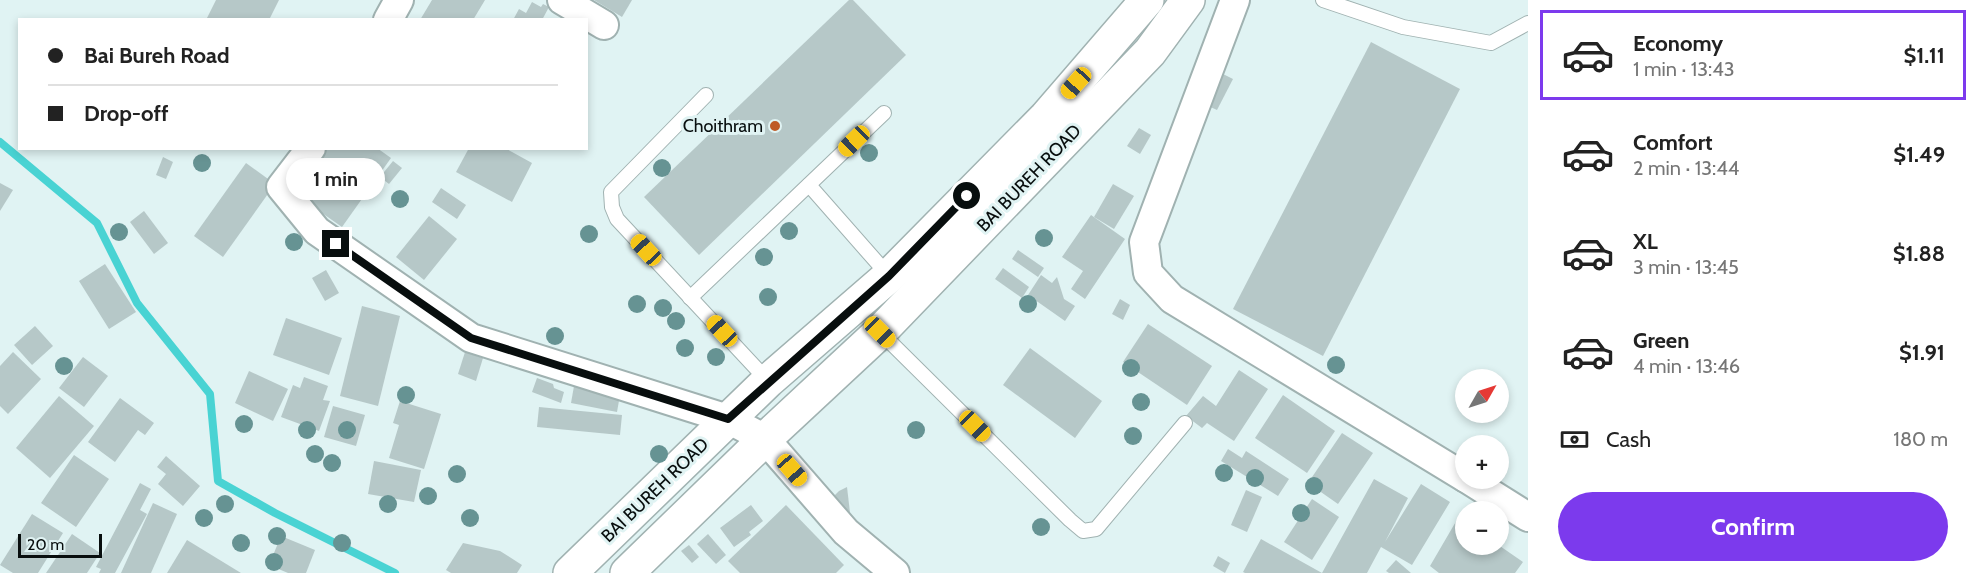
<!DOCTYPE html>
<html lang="en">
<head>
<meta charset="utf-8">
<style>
  body { margin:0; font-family:Cabin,sans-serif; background:#f6f6f6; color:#222; height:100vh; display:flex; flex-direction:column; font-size:22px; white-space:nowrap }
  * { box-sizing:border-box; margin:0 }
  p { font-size:20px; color:#767676 }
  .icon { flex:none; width:33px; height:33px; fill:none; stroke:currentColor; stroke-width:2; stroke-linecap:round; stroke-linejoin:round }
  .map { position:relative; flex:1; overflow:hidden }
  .details { display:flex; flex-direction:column; background:#fff; width:450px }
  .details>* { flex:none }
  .banner { position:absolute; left:18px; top:18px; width:570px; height:132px; border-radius:0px; box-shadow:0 3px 9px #0003; display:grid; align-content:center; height:132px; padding:0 30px; background:#fff }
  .needle { width:39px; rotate:51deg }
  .tools { position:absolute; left:1455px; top:369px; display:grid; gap:12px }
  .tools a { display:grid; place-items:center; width:54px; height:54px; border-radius:50%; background:#fff; box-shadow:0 3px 9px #0003; font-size:30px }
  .scale { position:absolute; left:18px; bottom:15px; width:84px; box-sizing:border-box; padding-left:6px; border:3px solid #080e0e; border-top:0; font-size:16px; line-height:21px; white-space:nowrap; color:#080e0e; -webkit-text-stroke:4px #e0f3f3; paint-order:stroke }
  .end { position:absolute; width:27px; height:27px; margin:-14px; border:8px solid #080e0e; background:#fff; box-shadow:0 0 0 3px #fff }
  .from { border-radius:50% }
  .bubble { position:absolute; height:42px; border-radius:21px; background:#fff; box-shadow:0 3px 9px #0003; font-size:20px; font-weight:700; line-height:42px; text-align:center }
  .car { position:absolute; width:18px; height:36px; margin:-18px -9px; border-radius:8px; box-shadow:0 0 4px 2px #0007; background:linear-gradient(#f5c518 24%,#345 0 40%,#f5c518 0 76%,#345 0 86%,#f5c518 0) }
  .banner b { display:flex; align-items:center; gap:21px; height:57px; font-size:22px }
  .banner b+b { border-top:2px solid #e0e0e0 }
  .banner i { width:15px; height:15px; background:#222 }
  ul { padding:10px 0 0; list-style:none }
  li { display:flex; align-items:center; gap:18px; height:90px; margin:0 12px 9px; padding:0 18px; border:3px solid transparent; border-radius:0px }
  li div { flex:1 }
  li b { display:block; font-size:22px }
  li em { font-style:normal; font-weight:700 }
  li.current { border-color:#7c3aed }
  li>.icon { width:54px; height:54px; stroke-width:1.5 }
  .pay { display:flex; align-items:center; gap:15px; height:66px; padding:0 30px; font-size:22px }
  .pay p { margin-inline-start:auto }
  .cta { display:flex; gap:12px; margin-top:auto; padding:12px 30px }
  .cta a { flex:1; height:69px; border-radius:36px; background:#7c3aed; color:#fff; font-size:24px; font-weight:700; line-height:69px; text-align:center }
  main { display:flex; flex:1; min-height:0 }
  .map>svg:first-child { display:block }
</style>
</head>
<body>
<main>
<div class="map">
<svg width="1528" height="573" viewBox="0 0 1528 573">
  <rect width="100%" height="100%" fill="#e0f3f3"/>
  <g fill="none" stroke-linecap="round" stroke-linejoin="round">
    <path stroke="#49d3d3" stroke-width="8" d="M 0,142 L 97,223 L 137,303 L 210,394 L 218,481 L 275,513 L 395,573"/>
  </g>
  <g fill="#b6c8c8">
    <path d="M 216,0 L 279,0 L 269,20 L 206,20 Z"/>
    <path d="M 432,0 L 485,0 L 473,20 L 420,20 Z"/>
    <path d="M 594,0 L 632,0 L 622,17 Z"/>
    <path d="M 849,0 L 853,0 L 906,55 L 699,255 L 644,197 Z"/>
    <path d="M 532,2 L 541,7 L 543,4 L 549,7 L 542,20 L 513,20 L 519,9 L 526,13 Z"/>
    <path d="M 1371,42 L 1460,89 L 1323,356 L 1233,309 Z"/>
    <path d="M 1223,74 L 1233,79 L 1217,110 L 1206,105 Z"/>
    <path d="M 1139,128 L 1151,135 L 1140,154 L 1127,146 Z"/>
    <path d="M 328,148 L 377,148 L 391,158 L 342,227 L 295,194 Z"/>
    <path d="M 469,148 L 505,148 L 532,163 L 512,202 L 456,172 Z"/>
    <path d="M 163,157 L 173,162 L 166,179 L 156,175 Z"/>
    <path d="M 393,161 L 402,168 L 389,184 L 380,177 Z"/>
    <path d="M 246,163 L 275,184 L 223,257 L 194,236 Z"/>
    <path d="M 0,183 L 13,190 L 0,211 Z"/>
    <path d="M 1113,184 L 1134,196 L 1114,229 L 1094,217 Z"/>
    <path d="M 441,188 L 466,205 L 457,219 L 432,202 Z"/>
    <path d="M 144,211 L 168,243 L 154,254 L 130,222 Z"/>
    <path d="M 1091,215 L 1125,239 L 1085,299 L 1071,289 L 1083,271 L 1062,257 Z"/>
    <path d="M 429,216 L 457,239 L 424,280 L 396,257 Z"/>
    <path d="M 1018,250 L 1044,268 L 1038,277 L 1012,259 Z"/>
    <path d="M 105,264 L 136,312 L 109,329 L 79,281 Z"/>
    <path d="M 1003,268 L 1029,287 L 1022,298 L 995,279 Z"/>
    <path d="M 326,270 L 339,293 L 325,301 L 312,278 Z"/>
    <path d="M 1041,275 L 1052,283 L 1057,277 L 1064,299 L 1075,306 L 1065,321 L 1028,295 Z"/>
    <path d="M 1120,299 L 1130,305 L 1123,320 L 1112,314 Z"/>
    <path d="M 362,306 L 400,316 L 378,406 L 340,396 Z"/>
    <path d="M 286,318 L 342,338 L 329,375 L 273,355 Z"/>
    <path d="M 1148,324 L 1212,366 L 1187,405 L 1123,362 Z"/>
    <path d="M 35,326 L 53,346 L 32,365 L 14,345 Z"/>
    <path d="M 1030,348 L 1102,401 L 1075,438 L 1003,385 Z"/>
    <path d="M 13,352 L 41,379 L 8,414 L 0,406 L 0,366 Z"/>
    <path d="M 465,352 L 483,358 L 476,381 L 458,374 Z"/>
    <path d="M 83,357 L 108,376 L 84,407 L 59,388 Z"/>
    <path d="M 1239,370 L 1268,389 L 1234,441 L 1207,423 L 1202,428 L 1186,416 L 1203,396 L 1216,406 Z"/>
    <path d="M 249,371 L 288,389 L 273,421 L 235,403 Z"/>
    <path d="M 304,377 L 328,386 L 323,400 L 330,401 L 319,431 L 281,417 L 293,385 L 300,388 Z"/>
    <path d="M 537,378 L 553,384 L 554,388 L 564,392 L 561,403 L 532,392 Z"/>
    <path d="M 574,386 L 620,395 L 617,412 L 571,403 Z"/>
    <path d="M 1283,395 L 1335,431 L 1307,473 L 1255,438 Z"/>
    <path d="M 59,396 L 94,426 L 50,478 L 16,448 Z"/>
    <path d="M 120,398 L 154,423 L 145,435 L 138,430 L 115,462 L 88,442 Z"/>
    <path d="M 400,401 L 441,414 L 424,469 L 389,458 L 399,425 L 393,423 Z"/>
    <path d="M 333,406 L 365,415 L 356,446 L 324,437 Z"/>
    <path d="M 539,407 L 622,415 L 620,435 L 537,427 Z"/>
    <path d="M 1342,433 L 1373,453 L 1338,504 L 1308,483 Z"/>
    <path d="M 1228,449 L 1242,458 L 1246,451 L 1289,479 L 1278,496 L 1221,461 Z"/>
    <path d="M 74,455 L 109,479 L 76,527 L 41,503 Z"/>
    <path d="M 166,456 L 200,486 L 183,506 L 158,484 L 166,474 L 157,467 Z"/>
    <path d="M 374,461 L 421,470 L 414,502 L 368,494 Z"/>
    <path d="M 1374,479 L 1408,498 L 1385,542 L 1421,484 L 1450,502 L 1412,565 L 1381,547 L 1367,573 L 1245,573 L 1243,572 L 1261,539 L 1322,573 Z"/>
    <path d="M 140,483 L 151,489 L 140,510 L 147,514 L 115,573 L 99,573 L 101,569 L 96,567 Z"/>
    <path d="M 847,487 L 851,521 L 831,499 L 839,491 Z"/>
    <path d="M 1246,490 L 1262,497 L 1247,532 L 1231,525 Z"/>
    <path d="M 1312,499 L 1339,517 L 1312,560 L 1284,542 Z"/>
    <path d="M 153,503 L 177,514 L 151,573 L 121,573 Z"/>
    <path d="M 751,505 L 763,521 L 749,532 L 751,535 L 734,547 L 720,528 Z"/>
    <path d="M 786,505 L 844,565 L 836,573 L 740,573 L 728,561 Z"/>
    <path d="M 32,514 L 63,533 L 38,573 L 13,573 L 0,565 Z"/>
    <path d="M 1458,518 L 1466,523 L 1466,544 L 1497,544 L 1523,562 L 1515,573 L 1439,573 L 1430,566 Z"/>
    <path d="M 72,534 L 100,553 L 87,573 L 46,573 Z"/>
    <path d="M 708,534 L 726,555 L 716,564 L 697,544 Z"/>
    <path d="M 281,536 L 315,550 L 306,573 L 288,573 L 269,565 Z"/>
    <path d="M 187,540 L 241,573 L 167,573 Z"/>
    <path d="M 463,543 L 500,551 L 522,565 L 517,573 L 451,573 L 446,570 Z"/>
    <path d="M 689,545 L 699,557 L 692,563 L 681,551 Z"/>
    <path d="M 1218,556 L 1230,563 L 1225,573 L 1213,566 Z"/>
    <path d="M 1396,560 L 1411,573 L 1389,573 L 1386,571 Z"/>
  </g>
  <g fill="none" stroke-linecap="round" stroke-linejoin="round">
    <g stroke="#a0b2b1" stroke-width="16">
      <g id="lane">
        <path d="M 1323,0 L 1403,27 L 1491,43 L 1528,23"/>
        <path d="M 706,95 L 611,192 L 612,207 L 617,219 L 768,381"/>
        <path d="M 809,185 L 889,276"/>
        <path d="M 690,298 L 884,113"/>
        <path d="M 880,332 L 1070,520 L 1083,531 L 1096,529 L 1185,423"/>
      </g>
    </g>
    <g stroke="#a0b2b1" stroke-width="32">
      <g id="street">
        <path d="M 562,0 L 604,25"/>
        <path d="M 1235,0 L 1144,242 L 1148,273 L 1172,299 L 1466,478"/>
        <path d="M 388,20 L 399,0"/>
        <path d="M 311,148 L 281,187 L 317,231 L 471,338 L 728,419 L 765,439 L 846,532 L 895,573"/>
        <path d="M 1466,478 L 1528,517"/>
      </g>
    </g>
    <g stroke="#a0b2b1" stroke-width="36">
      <g id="highway">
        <path d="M 570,573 L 768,381 L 889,276 L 1046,117 L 1147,0"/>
        <path d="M 627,573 L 765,439 L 880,332 L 1150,52 L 1188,0"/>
      </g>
    </g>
    <use href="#lane" stroke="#fff" stroke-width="14"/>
    <use href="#street" stroke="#fff" stroke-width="28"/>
    <use href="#highway" stroke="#fff" stroke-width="33"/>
  </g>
  <g fill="#669393">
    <circle cx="869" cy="153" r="9"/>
    <circle cx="202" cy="163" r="9"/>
    <circle cx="662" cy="168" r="9"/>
    <circle cx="400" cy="199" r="9"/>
    <circle cx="789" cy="231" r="9"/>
    <circle cx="119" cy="232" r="9"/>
    <circle cx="589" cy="234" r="9"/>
    <circle cx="1044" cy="238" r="9"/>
    <circle cx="294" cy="242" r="9"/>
    <circle cx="764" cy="257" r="9"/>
    <circle cx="768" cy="297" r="9"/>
    <circle cx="637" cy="304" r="9"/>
    <circle cx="1028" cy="304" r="9"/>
    <circle cx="663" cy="308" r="9"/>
    <circle cx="676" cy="321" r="9"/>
    <circle cx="555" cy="336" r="9"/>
    <circle cx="685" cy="348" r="9"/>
    <circle cx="716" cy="357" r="9"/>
    <circle cx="1336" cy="365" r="9"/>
    <circle cx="64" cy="366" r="9"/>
    <circle cx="1131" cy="368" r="9"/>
    <circle cx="406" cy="395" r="9"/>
    <circle cx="1141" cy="402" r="9"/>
    <circle cx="244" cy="424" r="9"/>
    <circle cx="307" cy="430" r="9"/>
    <circle cx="347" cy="430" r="9"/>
    <circle cx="916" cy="430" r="9"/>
    <circle cx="1133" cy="436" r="9"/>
    <circle cx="315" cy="454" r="9"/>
    <circle cx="659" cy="454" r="9"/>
    <circle cx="332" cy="463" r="9"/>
    <circle cx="1224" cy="473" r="9"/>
    <circle cx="457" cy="474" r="9"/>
    <circle cx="1255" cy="478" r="9"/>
    <circle cx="1314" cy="486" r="9"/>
    <circle cx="428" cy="496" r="9"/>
    <circle cx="225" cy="504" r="9"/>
    <circle cx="388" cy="504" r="9"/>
    <circle cx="1301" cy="513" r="9"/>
    <circle cx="204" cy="518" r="9"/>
    <circle cx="470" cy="518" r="9"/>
    <circle cx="1041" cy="527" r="9"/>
    <circle cx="277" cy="536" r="9"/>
    <circle cx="241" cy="543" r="9"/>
    <circle cx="342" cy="543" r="9"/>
    <circle cx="274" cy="562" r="9"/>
  </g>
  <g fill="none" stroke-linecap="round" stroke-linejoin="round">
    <path stroke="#080e0e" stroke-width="8" d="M 336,244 L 471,338 L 728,419 L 889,276 L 967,196"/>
  </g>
  <circle fill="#be5a26" stroke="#e0f3f3" stroke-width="2" cx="775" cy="126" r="6"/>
  <g text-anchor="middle" stroke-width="6" stroke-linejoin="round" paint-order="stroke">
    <g font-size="18" fill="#080e0e" stroke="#e0f3f3" text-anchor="end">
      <text x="763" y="132">Choithram</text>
    </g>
    <g font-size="18" fill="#080e0e" stroke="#e0f3f3">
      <text transform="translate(1029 178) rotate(-46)" y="6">BAI BUREH ROAD</text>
      <text transform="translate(655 490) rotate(-44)" y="6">BAI BUREH ROAD</text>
    </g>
  </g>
</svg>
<div class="tools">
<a><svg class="needle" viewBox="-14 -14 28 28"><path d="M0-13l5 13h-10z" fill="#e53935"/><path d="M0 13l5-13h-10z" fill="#767676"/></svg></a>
<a>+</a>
<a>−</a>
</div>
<div class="scale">20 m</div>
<i class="end from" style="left:967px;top:196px"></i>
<i class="end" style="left:336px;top:244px"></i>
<div class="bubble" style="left:286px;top:158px;width:99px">1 min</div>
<i class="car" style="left:1076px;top:83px;rotate:222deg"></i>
<i class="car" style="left:854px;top:141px;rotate:226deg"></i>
<i class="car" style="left:646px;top:250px;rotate:317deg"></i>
<i class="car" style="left:722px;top:331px;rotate:317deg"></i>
<i class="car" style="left:880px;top:332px;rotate:135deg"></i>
<i class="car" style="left:975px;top:426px;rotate:135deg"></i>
<i class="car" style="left:792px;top:470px;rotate:139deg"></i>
<div class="banner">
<b><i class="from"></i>Bai Bureh Road</b>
<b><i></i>Drop-off</b>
</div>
</div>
<section class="details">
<ul>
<li class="current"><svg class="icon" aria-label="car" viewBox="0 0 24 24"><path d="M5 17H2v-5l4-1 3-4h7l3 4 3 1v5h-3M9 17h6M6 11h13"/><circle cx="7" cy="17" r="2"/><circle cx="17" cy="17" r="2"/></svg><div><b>Economy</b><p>1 min · 13:43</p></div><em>$1.11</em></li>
<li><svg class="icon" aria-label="car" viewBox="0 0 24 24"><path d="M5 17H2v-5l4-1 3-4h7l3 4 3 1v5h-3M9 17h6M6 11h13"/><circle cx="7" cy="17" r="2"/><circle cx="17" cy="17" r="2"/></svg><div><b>Comfort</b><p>2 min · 13:44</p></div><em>$1.49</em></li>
<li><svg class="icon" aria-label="car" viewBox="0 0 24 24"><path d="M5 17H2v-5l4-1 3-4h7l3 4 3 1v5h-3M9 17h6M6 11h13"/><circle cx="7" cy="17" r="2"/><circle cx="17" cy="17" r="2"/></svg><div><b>XL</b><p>3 min · 13:45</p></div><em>$1.88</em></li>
<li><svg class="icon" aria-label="car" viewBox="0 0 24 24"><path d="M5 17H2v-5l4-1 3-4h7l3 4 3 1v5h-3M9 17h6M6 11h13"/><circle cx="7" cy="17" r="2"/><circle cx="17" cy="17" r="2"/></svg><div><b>Green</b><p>4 min · 13:46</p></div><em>$1.91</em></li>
</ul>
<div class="pay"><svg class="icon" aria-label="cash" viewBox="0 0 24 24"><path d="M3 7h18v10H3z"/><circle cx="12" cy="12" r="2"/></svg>Cash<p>180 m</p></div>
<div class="cta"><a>Confirm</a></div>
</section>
</main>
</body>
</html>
